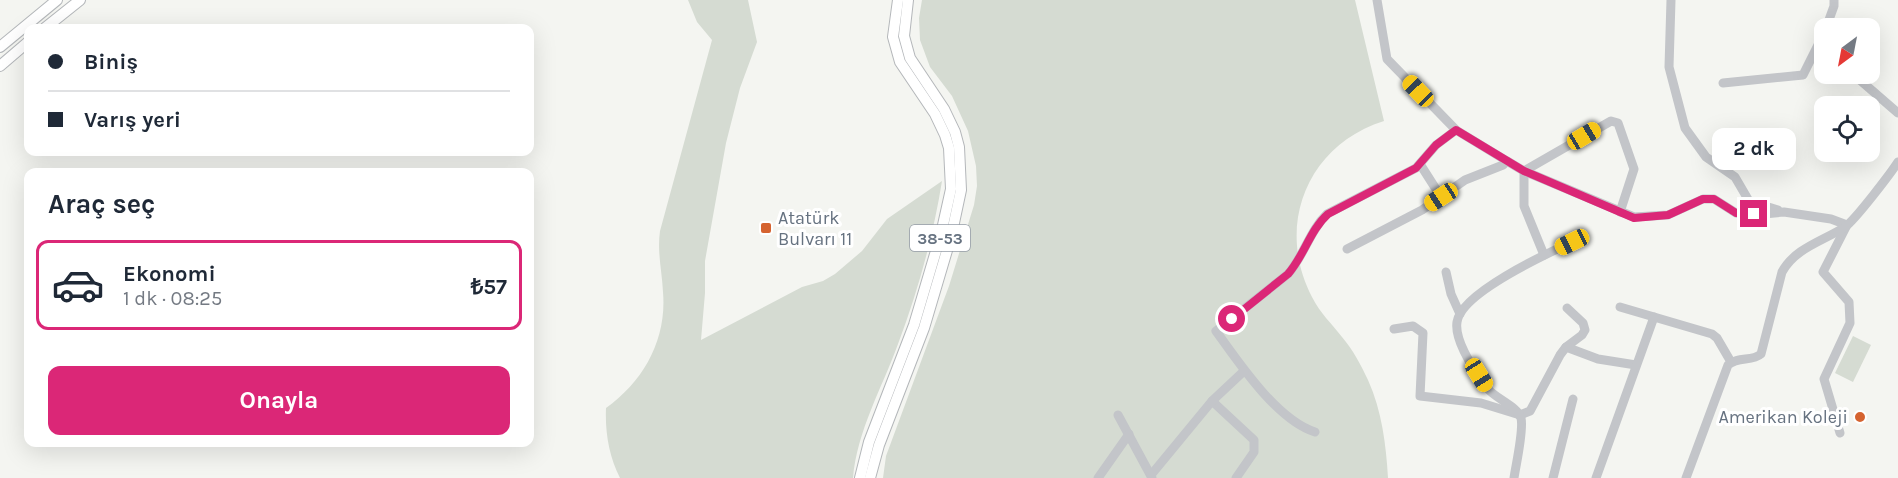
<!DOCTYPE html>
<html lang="tr">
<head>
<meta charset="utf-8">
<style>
  body { margin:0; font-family:Karla,sans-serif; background:#f6f6f7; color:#1f2937; height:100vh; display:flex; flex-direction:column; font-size:22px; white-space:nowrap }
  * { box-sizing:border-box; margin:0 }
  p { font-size:20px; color:#747a83 }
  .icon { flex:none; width:33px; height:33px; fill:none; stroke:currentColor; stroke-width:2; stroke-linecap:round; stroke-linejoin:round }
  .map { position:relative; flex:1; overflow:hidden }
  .details { position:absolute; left:24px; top:168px; width:510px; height:279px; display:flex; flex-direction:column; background:#fff; border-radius:12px; box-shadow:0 6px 24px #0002 }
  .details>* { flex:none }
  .guide { position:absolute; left:24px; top:24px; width:510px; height:132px; border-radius:12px; box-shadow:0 6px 24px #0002; display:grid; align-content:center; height:132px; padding:0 24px; background:#fff }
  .needle { width:39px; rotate:212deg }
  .tools { position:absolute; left:1814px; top:18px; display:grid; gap:12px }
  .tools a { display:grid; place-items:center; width:66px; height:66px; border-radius:12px; background:#fff; box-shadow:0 6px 24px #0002; font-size:30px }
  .end { position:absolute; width:27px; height:27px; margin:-14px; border:8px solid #db2777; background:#fff; box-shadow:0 0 0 3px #fff }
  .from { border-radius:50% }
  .bubble { position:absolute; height:42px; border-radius:12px; background:#fff; box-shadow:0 6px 24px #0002; font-size:20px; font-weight:700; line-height:42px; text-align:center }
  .car { position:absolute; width:18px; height:36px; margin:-18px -9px; border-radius:8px; box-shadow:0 0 4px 2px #0007; background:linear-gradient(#f5c518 24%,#345 0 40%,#f5c518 0 76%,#345 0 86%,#f5c518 0) }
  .guide b { display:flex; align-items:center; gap:21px; height:57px; font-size:22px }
  .guide b+b { border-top:2px solid #e0e1e3 }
  .guide i { width:15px; height:15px; background:#1f2937 }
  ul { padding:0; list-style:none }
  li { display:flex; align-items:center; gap:18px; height:90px; margin:0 12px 9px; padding:0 12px; border:3px solid transparent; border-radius:12px }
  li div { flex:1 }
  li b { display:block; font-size:22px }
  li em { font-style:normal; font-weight:700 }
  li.on { border-color:#db2777 }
  li>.icon { width:54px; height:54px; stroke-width:1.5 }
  h2 { padding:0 24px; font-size:27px; line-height:72px }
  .action { display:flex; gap:12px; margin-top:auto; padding:12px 24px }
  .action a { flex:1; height:69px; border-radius:12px; background:#db2777; color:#fff; font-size:24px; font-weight:700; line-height:69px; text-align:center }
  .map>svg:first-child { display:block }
</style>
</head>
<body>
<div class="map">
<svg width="1898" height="478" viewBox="0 0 1898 478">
  <rect width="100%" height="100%" fill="#f4f5f1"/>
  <g fill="#d5dbd2">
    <path d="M 688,0 L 748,0 L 757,42 L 740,88 L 726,143 L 705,261 L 705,293 L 701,340 L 802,287 L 823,281 L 835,274 L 862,251 L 887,219 L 942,181 C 933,237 918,291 898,344 C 882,388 857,431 853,478 L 620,478 C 609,456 605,433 606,408 C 644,381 667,339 663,292 C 662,271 657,252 660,231 L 712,40 L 697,22 Z"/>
    <path d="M 922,0 L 1355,0 L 1384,121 C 1307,145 1275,226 1312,297 C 1320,313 1332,324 1342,337 C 1353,350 1361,365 1368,380 C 1382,411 1386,445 1388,478 L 883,478 L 886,456 L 949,286 L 974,205 L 977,186 L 976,166 L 968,131 L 952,96 L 930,67 L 920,40 L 919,18 Z"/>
    <path d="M 1853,336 L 1871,345 L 1853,382 L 1835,373 Z"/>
  </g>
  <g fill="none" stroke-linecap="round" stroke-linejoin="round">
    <g stroke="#b4b7ba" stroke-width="12">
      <g id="major">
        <path d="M 45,28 L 80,0"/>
        <path d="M 0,47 L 57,0"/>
        <path d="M 0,66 L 28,42"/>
        <path d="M 860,478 L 869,442 L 914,325 L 941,234 L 951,189 L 949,148 L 945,135 L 935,114 L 900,62 L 893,37 L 898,0"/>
        <path d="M 870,478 L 879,445 L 924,328 L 951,237 L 961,190 L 959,147 L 955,132 L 944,109 L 910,58 L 904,36 L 908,0"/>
      </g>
    </g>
    <g stroke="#c3c5c9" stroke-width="9">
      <path d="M 1671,0 L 1669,67 L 1685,128 L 1706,157 L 1735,177 L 1749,201 L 1778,210"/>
      <path d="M 1826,28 L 1834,6 L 1834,0"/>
      <path d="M 1853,74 L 1898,113"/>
      <path d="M 1723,83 L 1803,75 L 1824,33"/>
      <path d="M 1456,130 L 1507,161"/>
      <path d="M 1420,164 L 1441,197"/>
      <path d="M 1347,249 L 1422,210 L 1465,180 L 1503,165 L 1507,161 L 1524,171 L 1634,217 L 1668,215 L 1703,199 L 1714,199 L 1736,213 L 1754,215 L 1784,212 L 1831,219 L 1847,225 L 1823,272 L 1849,302 L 1850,323 L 1824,379 L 1840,433"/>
      <path d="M 1544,255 L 1524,206 L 1524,171 L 1611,121 L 1618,123 L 1634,169 L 1620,212"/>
      <path d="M 1446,272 L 1451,294 L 1460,314"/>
      <path d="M 1620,307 L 1712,334 L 1717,338 L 1731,362"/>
      <path d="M 1394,329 L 1413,326 L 1423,333 L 1420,396 L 1481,403 L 1520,415 L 1530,411 L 1560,355 L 1566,347 L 1582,335 L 1585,330 L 1583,323 L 1567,308"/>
      <path d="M 1566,347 L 1598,359 L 1636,365"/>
      <path d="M 1212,401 L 1254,440 L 1254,452 L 1236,478"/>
      <path d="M 1118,415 L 1152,478"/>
      <path d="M 1315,432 C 1277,420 1239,363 1216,331 L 1288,274 C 1304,256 1310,230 1327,214 L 1416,168 L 1436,145 L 1456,130 L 1387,59 L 1377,0"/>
      <path d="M 1151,475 L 1212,401 L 1244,371"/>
      <path d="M 1098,478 L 1129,434"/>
      <path d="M 1514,478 C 1516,464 1524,430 1521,418 C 1517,406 1496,399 1487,388 C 1476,373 1454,341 1457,322 C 1461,293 1546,254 1572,242"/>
      <path d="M 1553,478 L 1573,399"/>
      <path d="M 1596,478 L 1654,317"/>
      <path d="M 1686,478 L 1728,365 C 1738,356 1752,362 1761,354 L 1782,272 C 1795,248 1823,241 1845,227 C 1855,220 1891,173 1898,162"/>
    </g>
    <use href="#major" stroke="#fff" stroke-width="10"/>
  </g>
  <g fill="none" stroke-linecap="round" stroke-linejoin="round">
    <path stroke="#db2777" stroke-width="8" d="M 1232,319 L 1288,274 C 1304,256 1310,230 1328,214 L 1416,168 L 1436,145 L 1456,130 L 1524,171 L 1634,218 L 1668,215 L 1703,199 L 1714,199 L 1736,213 L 1754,214"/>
  </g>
  <g fill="#d56330" stroke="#fff" stroke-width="2">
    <rect x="760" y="222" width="12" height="12" rx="3"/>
    <circle cx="1860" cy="417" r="6"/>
  </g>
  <g text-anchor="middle" stroke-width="6" stroke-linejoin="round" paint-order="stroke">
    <rect fill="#fff" stroke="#949ca6" stroke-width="1.5" x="910" y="225" width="60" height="26" rx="4.5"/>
    <g font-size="16" font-weight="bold" fill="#667280">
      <text x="940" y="244">38-53</text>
    </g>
    <g font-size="18" fill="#667280" stroke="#fff" text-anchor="start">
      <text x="778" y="224">Atatürk<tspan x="778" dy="21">Bulvarı 11</tspan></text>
      <text x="1848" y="423" text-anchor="end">Amerikan Koleji</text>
    </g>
  </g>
</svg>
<div class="tools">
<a><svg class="needle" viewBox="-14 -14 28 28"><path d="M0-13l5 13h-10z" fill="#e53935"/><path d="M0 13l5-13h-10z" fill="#747a83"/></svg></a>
<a><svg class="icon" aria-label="locate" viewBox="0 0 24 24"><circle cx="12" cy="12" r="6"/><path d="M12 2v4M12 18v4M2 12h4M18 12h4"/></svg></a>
</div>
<i class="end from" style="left:1232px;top:319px"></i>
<i class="end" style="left:1754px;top:214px"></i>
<div class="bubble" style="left:1712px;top:128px;width:84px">2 dk</div>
<i class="car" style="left:1418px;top:91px;rotate:316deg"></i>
<i class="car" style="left:1584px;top:136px;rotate:59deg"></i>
<i class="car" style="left:1441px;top:197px;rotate:237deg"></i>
<i class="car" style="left:1572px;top:242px;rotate:244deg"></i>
<i class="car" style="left:1479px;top:375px;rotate:148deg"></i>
<div class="guide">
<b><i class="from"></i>Biniş</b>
<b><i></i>Varış yeri</b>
</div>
<section class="details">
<h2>Araç seç</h2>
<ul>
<li class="on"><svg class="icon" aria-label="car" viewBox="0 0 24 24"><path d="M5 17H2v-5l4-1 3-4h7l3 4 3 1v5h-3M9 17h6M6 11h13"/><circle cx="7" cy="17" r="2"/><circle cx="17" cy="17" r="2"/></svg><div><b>Ekonomi</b><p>1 dk · 08:25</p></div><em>₺57</em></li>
</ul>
<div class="action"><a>Onayla</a></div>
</section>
</div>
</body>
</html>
